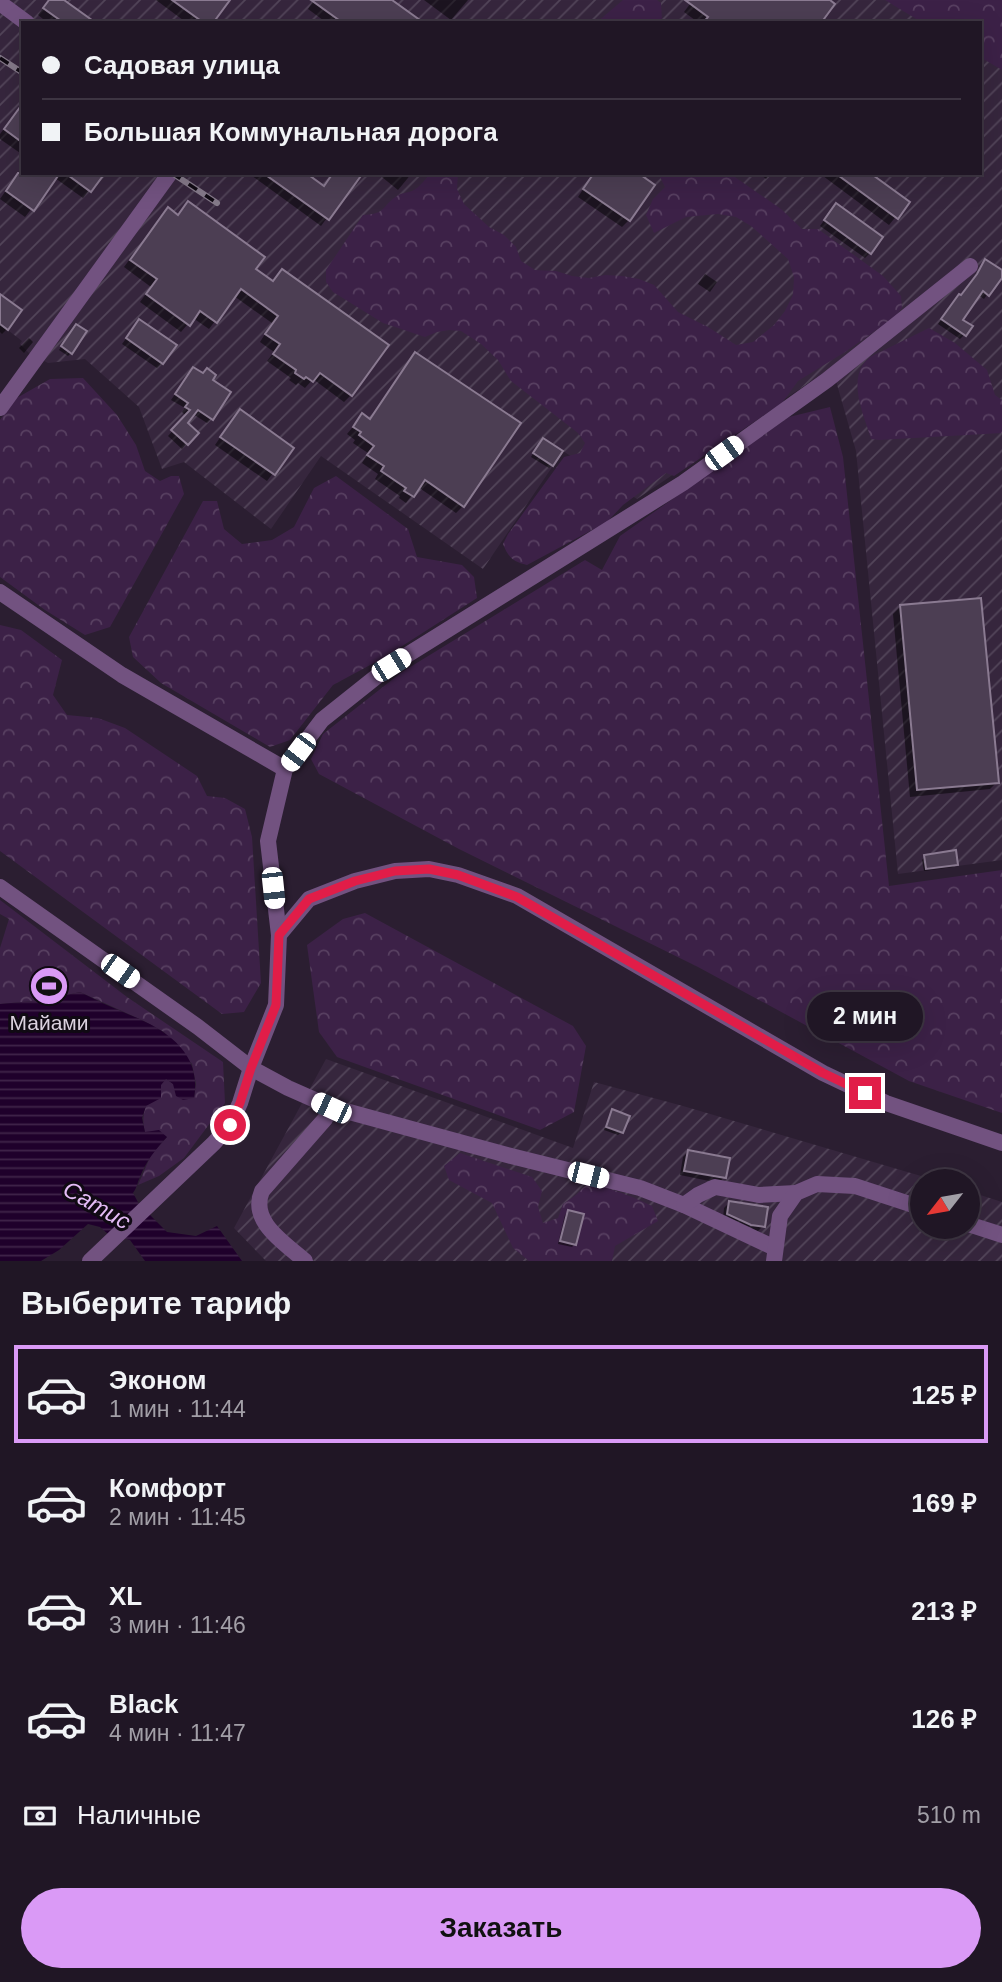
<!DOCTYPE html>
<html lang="ru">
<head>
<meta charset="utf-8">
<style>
  body { margin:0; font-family:Arial,sans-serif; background:#2d2332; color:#f1f3f6; height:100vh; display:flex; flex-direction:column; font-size:26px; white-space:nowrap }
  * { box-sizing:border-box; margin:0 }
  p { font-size:23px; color:#a29fa7 }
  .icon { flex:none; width:38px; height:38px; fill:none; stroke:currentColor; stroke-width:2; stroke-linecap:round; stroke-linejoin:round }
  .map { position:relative; height:1261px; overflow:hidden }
  .panel { display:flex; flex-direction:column; background:#201625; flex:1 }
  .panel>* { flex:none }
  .hud { position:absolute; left:21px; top:21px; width:961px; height:154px; border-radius:0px; box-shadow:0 7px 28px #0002,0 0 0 2px #3d3542; display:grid; align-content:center; height:154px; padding:0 21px; background:#201625 }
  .needle { width:46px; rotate:239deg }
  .buttons { position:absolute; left:910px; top:1169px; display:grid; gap:14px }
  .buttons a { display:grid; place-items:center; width:70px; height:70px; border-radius:50%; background:#201625; box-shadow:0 7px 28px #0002,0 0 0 2px #3d3542; font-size:35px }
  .end { position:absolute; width:32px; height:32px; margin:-16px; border:9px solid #e11d48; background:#fff; box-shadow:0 0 0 4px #fff }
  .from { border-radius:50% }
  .bubble { position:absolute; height:49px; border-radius:24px; background:#201625; box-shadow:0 7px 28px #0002,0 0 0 2px #3d3542; font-size:23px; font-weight:600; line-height:49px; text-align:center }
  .car { position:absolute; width:21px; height:42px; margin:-21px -10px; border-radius:9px; box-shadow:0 0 5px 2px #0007; background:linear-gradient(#fff 24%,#345 0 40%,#fff 0 76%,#345 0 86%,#fff 0) }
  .hud b { display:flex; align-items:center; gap:24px; height:66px; font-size:26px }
  .hud b+b { border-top:2px solid #3d3542 }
  .hud i { width:18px; height:18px; background:#f1f3f6 }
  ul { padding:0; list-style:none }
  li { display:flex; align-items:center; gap:21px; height:98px; margin:0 14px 10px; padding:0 7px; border:4px solid transparent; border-radius:0px }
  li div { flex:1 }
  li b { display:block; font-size:26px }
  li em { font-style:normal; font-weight:600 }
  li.on { border-color:#da9af6 }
  li>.icon { width:63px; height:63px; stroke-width:1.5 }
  h2 { padding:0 21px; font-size:32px; line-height:84px }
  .pay { display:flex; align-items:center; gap:18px; height:77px; padding:0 21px; font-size:26px }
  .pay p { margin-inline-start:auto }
  .cta { display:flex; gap:14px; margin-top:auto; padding:14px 21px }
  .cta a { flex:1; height:80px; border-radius:42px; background:#da9af6; color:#111; font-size:28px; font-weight:600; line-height:80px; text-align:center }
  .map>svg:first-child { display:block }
</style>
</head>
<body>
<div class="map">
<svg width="1002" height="1261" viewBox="0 0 1002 1261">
  <defs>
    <pattern id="industrial-furrows" width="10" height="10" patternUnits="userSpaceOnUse" patternTransform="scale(1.75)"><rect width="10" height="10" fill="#36263d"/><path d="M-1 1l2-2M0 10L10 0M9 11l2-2" fill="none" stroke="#524559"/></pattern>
    <pattern id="forest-crowns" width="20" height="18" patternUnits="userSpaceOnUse" patternTransform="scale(1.75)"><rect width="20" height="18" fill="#3c2147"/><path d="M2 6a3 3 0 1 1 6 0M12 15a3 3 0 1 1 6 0" fill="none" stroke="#584061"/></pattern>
    <pattern id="water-rules" width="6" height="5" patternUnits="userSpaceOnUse" patternTransform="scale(1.75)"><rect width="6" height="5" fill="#1f002b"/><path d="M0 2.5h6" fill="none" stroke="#3f2449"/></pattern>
  </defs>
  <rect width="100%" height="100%" fill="#2b1e31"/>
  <g fill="url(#industrial-furrows)">
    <path d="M 0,0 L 940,0 L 971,23 L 23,23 L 23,173 L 980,173 L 980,29 L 1002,45 L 1002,860 L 898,874 L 856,451 L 832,367 L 637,499 L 563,451 L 483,569 L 321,456 L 271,529 L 184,462 L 162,469 L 139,407 L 85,359 L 48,363 L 29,353 L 20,344 L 22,341 L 0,324 Z"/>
    <path d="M 326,1059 L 573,1148 L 594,1082 L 683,1106 L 938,1181 L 922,1181 L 922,1227 L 968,1227 L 968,1191 L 1002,1202 L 1002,1261 L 266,1261 L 234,1228 Z"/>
  </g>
  <g fill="url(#forest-crowns)">
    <path d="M 623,0 L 657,0 L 661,3 L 662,20 L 658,23 L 596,23 Z"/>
    <path d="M 885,0 L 1002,0 L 1002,70 L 980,57 L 980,23 L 923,23 Z"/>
    <path d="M 431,173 L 458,173 L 457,189 L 464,204 L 489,227 L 504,235 L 516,247 L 521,261 L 535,270 L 556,271 L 572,276 L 589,278 L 605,275 L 622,276 L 639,279 L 654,285 L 678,312 L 708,327 L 736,345 L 753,342 L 774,325 L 785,311 L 793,295 L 794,277 L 788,259 L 751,226 L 736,217 L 718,214 L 686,217 L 654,233 L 646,215 L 653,199 L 665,187 L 658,173 L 729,173 L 781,209 L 802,229 L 818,229 L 883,276 L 901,296 L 902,308 L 894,318 L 845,352 L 798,381 L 782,403 L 674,476 L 666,473 L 623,505 L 607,522 L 527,565 C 513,562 508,557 503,544 L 508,534 L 564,457 L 580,453 L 585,443 L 578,433 L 511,381 L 498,360 L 481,344 L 461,331 L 449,330 L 437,332 L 425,337 L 383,323 L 333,292 L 326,282 L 326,270 L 363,215 C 387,214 381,206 397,196 C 403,192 408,193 414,190 C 420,187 426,178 431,173 Z"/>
    <path d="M 929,328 L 955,343 L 987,370 L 995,395 L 1002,400 L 1002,433 L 879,440 L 871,439 C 864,414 845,377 870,357 Z"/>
    <path d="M 83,378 L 117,415 L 136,445 L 145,471 L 160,481 L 171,476 L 179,476 L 184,494 L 110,627 L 85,635 L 45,610 L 0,577 L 0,420 L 15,399 L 50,379 Z"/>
    <path d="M 830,407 L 843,457 L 889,886 L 1002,870 L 1002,1113 L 909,1081 L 698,967 L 459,849 L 319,774 L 311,759 L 323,734 L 402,672 L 585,560 L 602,570 L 620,536 L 789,417 Z"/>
    <path d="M 336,476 L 408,529 L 417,557 L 462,565 L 474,577 L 477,598 L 385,657 L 333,685 L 290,740 L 270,747 L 161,683 L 133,657 L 129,637 L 203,501 L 217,501 L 224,529 L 242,544 L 272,540 L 294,527 L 314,488 Z"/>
    <path d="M 0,625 L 21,630 L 62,660 L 53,695 L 67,715 L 98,718 L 125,728 L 197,776 L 207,796 L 225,798 L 245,809 L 252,837 L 261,983 L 244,1012 L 222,1014 L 0,851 Z"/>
    <path d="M 0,900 L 127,997 L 223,1062 L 225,1103 L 184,1158 L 159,1176 L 138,1185 L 151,1155 L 167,1137 L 145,1132 C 139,1108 150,1097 166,1079 L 194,1098 L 196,1084 L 192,1064 L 164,1032 L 144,1021 L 80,992 L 44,1000 L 0,1004 L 0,948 L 9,919 L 0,914 Z"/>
    <path d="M 365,913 L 573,1026 L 586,1046 L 574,1112 L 540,1130 L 337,1057 L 319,1032 L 307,945 L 343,919 Z"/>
    <path d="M 460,1153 L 532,1177 L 542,1191 L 538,1207 L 543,1223 L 558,1218 L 563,1204 L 576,1195 L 587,1184 C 611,1187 630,1196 652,1206 L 658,1221 L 615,1246 L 612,1261 L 529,1261 L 513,1248 L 492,1203 L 449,1180 L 444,1166 Z"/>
  </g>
  <path fill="url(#water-rules)" d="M 80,992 C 96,1000 113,1008 130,1015 C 167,1030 202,1053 194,1098 L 183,1100 L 176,1096 L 173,1084 L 166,1079 L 161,1085 L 161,1098 L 146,1106 L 142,1118 L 145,1132 L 159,1130 L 167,1137 C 156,1149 146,1161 140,1177 C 137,1183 137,1188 133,1193 L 139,1204 L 167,1232 L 196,1236 L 217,1226 L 242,1261 L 145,1261 L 130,1240 L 108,1234 L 100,1227 L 88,1224 L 59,1250 L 41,1261 L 0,1261 L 0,1004 L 44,1000 Z"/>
  <g fill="#0007">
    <path d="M 49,0 L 61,0 L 93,23 L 48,23 L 38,15 Z"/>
    <path d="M 156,0 L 228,0 L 211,23 L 187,23 Z"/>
    <path d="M 314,0 L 389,0 L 421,23 L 327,23 L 308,9 Z"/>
    <path d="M 424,0 L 468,0 L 451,20 Z"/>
    <path d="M 693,0 L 827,0 L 818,23 L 699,23 L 684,12 Z"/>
    <path d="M 22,106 L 23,107 L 23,155 L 0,139 L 0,134 Z"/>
    <path d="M 23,166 L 23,173 L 102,173 L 83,198 L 55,178 L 25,217 L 0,199 Z"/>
    <path d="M 248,173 L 303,173 L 323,187 L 333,173 L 360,173 L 321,226 Z"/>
    <path d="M 377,173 L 412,173 L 398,190 Z"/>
    <path d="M 594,173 L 635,173 L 629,220 L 622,227 L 578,197 Z"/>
    <path d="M 759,173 L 771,173 L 766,179 Z"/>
    <path d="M 819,173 L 867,173 L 907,203 L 889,225 Z"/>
    <path d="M 188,204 L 254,270 L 272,282 L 282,271 L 351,395 L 344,402 L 313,379 L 305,388 L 298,383 L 296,385 L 289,380 L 291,378 L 267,361 L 274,352 L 260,342 L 272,323 L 234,296 L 209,329 L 193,318 L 181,332 L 140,302 L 151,287 L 124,267 L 161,217 L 177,216 Z"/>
    <path d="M 831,211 L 870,253 L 865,258 L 820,226 Z"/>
    <path d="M 985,261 L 1002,273 L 1002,275 L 984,299 L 978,295 L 961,320 L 964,335 L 960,339 L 938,324 L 955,300 L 960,297 L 973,280 Z"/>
    <path d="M 705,274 L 717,282 L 710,292 L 698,284 Z"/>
    <path d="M 0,297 L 7,329 L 2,334 L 0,332 Z"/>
    <path d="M 139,321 L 162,363 L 157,368 L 122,344 Z"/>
    <path d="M 73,329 L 71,353 L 68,356 L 59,350 Z"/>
    <path d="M 29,338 L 33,342 L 24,353 L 19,348 Z"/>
    <path d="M 416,354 L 463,506 L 456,513 L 418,487 L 406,503 L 399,498 L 400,496 L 375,479 L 378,474 L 362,463 L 368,453 L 353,443 L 355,440 L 347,434 L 362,416 L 369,420 L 409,361 Z"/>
    <path d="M 189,374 L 210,380 L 211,419 L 207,423 L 193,414 L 186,424 L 196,433 L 182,449 L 168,436 L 186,416 L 182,412 L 185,408 L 171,400 Z"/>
    <path d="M 233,419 L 292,448 L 267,481 L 215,445 Z"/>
    <path d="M 540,443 L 552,465 L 549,468 L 531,457 Z"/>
    <path d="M 900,607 L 997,782 L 990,789 L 910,797 L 893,614 Z"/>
    <path d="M 925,857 L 956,864 L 953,867 L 924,871 L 922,860 Z"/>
    <path d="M 613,1111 L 621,1132 L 618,1135 L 604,1130 L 610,1114 Z"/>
    <path d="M 688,1152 L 724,1177 L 719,1183 L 680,1175 L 683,1157 Z"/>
    <path d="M 729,1203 L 763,1226 L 758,1231 L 745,1229 L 723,1219 L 724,1208 Z"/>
    <path d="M 568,1212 L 575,1244 L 572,1247 L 558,1244 L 565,1215 Z"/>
  </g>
  <g fill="#4c3e53" stroke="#8a7a91" stroke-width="2">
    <path d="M 49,0 L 64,0 L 96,23 L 64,23 L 43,8 Z"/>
    <path d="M 172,0 L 230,0 L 213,23 L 204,23 Z"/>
    <path d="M 311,0 L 392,0 L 424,23 L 343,23 Z"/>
    <path d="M 685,0 L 830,0 L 835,4 L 821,23 L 703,23 L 708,17 Z"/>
    <path d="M 23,103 L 23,143 L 4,129 Z"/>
    <path d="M 18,173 L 60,173 L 34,211 L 6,191 Z"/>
    <path d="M 65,173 L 105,173 L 91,192 Z"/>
    <path d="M 263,173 L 306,173 L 324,186 L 333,173 L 363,173 L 329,220 Z"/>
    <path d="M 594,173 L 638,173 L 655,185 L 630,221 L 583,189 Z"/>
    <path d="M 835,173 L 870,173 L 910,202 L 898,219 Z"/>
    <path d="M 188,201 L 265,257 L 256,269 L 273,281 L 282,269 L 389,345 L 352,396 L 320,373 L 313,382 L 306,377 L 304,379 L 295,373 L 296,370 L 273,354 L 280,344 L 265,334 L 278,316 L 241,289 L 217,323 L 200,311 L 190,326 L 146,294 L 157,279 L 130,260 L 168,207 L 178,215 Z"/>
    <path d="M 836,203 L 883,237 L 871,254 L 824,220 Z"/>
    <path d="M 985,259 L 1002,270 L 1002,278 L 989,296 L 983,291 L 963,320 L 973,326 L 966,336 L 941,319 L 959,294 L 961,295 L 977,274 Z"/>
    <path d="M 0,294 L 22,310 L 8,330 L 0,324 Z"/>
    <path d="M 139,319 L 177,345 L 163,364 L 126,338 Z"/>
    <path d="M 76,324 L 87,331 L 72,354 L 61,346 Z"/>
    <path d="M 415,352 L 521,423 L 464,507 L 425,480 L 414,497 L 404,491 L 406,488 L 381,471 L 384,466 L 367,455 L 374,446 L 359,435 L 361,432 L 353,427 L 362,413 L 370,419 Z"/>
    <path d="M 193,367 L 203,373 L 207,368 L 216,375 L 213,380 L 231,392 L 213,420 L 198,410 L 188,423 L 199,433 L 188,445 L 171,430 L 190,410 L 185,407 L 188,403 L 175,394 Z"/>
    <path d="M 240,409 L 294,448 L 275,475 L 220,437 Z"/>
    <path d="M 543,438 L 563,451 L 553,466 L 533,453 Z"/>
    <path d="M 981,598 L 999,783 L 917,790 L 900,605 Z"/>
    <path d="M 956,850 L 958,865 L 926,869 L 924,855 Z"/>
    <path d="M 612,1109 L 630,1116 L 623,1133 L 606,1127 Z"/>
    <path d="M 688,1150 L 730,1158 L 726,1178 L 684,1171 Z"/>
    <path d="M 729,1201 L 768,1207 L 765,1227 L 751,1225 L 727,1214 Z"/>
    <path d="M 568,1210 L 584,1214 L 576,1245 L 560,1241 Z"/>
  </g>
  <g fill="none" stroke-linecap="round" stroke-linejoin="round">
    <g stroke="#725280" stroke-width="16">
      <path d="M 0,3 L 27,23"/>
      <path d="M 0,408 L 170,173"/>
      <path d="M 0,592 L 122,675 L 285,769"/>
      <path d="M 0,887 L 198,1027 L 251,1068 L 288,1088 L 331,1107 L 511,1156 L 640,1188 L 684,1205 L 775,1248"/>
      <path d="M 279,935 L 268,841 L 285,769 L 322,720 L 391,665 L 683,483 L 827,380 L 970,266"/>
      <path d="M 684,1205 L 698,1195 L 715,1187 L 759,1195 L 796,1193"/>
      <path d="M 968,1224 L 1002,1235"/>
      <path d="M 90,1261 L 214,1143 L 230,1125 L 240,1103 L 251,1068 L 276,1005 L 279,935 L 309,899 L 355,881 L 395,871 L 429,869 L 458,875 L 517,896 L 823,1073 L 886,1103 L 1002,1143"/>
      <path d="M 305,1261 C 285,1243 249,1222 262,1191 L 325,1119 L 331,1107"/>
      <path d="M 774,1261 L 780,1216 L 796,1193 L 817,1184 L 855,1186 L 922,1208"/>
    </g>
    <g stroke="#857a8a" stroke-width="6">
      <g id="rail">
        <path d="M 0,58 L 23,73"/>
        <path d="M 172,173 L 217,203"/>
      </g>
    </g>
    <use href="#rail" stroke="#100a13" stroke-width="3.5" stroke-dasharray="10" stroke-linecap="butt"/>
  </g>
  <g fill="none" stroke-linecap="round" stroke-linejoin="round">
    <path stroke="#e11d48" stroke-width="9" d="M 230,1125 L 240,1103 L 251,1068 L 276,1005 L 279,935 L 309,899 L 355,881 L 395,871 L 429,869 L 458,875 L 517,897 L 823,1073 L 865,1093"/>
  </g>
  <defs>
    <g id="stadium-disc" transform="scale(2.0125)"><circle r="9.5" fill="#da9af6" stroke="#100a13"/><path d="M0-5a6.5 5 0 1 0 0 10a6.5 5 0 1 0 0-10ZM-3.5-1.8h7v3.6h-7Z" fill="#111"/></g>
  </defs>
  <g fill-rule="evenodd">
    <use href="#stadium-disc" x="49" y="986"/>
  </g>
  <g text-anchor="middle" stroke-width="6" stroke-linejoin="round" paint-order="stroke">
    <g font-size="21" fill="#dbd2df" stroke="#100a13">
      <text x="49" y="1030">Майами</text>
    </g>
    <g font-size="23" font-style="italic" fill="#e4bcf6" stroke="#100a13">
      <text transform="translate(97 1205) rotate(30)" y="8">Сатис</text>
    </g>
  </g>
</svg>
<div class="buttons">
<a><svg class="needle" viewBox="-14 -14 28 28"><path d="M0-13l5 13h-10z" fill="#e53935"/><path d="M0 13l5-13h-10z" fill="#a29fa7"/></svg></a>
</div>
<i class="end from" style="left:230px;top:1125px"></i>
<i class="end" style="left:865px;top:1093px"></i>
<div class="bubble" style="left:807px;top:992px;width:116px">2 мин</div>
<i class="car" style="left:724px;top:453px;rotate:54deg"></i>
<i class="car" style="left:391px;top:665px;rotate:58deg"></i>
<i class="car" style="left:298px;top:752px;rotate:217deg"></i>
<i class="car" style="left:273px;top:888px;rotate:174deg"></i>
<i class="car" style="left:120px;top:971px;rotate:125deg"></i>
<i class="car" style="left:331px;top:1108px;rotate:295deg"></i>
<i class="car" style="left:588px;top:1175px;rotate:104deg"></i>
<div class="hud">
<b><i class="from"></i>Садовая улица</b>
<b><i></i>Большая Коммунальная дорога</b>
</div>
</div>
<section class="panel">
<h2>Выберите тариф</h2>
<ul>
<li class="on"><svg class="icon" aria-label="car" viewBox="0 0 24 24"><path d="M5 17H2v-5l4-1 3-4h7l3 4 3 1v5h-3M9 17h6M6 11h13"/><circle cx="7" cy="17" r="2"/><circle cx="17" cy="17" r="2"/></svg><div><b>Эконом</b><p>1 мин · 11:44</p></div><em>125 ₽</em></li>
<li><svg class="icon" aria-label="car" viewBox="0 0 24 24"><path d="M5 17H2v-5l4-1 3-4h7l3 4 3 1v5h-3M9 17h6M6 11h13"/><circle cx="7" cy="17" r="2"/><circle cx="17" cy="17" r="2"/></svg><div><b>Комфорт</b><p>2 мин · 11:45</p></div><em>169 ₽</em></li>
<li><svg class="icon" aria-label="car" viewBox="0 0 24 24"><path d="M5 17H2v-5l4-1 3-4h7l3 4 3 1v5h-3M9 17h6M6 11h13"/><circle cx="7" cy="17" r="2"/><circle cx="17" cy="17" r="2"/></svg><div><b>XL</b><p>3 мин · 11:46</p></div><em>213 ₽</em></li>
<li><svg class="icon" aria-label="car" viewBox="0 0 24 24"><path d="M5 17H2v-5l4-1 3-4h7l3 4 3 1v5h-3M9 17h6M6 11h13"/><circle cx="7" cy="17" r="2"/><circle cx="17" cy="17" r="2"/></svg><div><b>Black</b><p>4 мин · 11:47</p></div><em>126 ₽</em></li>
</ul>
<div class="pay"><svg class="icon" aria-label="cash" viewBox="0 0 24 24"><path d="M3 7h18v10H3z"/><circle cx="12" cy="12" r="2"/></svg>Наличные<p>510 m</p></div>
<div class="cta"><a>Заказать</a></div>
</section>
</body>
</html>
